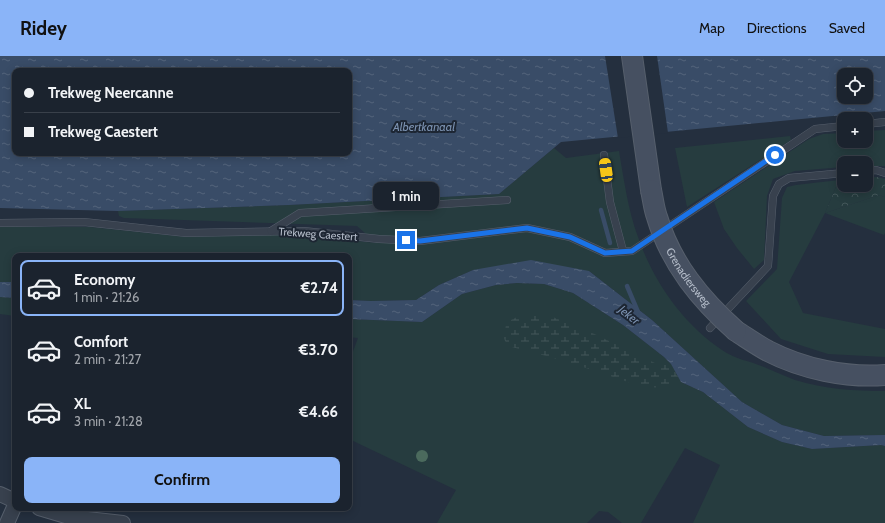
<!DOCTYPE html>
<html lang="en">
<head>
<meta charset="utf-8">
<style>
  body { margin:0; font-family:Cabin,sans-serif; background:#242b36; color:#f1f3f6; height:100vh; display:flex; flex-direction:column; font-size:15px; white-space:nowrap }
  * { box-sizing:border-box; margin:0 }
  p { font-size:13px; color:#a0a4aa }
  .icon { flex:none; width:22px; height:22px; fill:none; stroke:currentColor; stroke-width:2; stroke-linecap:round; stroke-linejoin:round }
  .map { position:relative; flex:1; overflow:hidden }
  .sheet { position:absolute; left:12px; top:197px; width:340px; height:258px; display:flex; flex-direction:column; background:#1b232e; border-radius:8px; box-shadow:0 2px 10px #0003,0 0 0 1px #39404a }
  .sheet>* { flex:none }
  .banner { position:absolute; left:12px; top:12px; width:340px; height:88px; border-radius:8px; box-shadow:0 2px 10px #0003,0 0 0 1px #39404a; display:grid; align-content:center; height:88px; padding:0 12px; background:#1b232e }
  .tools { position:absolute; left:837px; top:12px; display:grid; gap:8px }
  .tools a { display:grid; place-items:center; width:36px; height:36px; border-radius:8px; background:#1b232e; box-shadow:0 2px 10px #0003,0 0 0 1px #39404a; font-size:20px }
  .end { position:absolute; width:18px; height:18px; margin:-9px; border:5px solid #1a73e8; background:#fff; box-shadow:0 0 0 2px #fff }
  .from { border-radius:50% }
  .bubble { position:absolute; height:28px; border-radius:8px; background:#1b232e; box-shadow:0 2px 10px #0003,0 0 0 1px #39404a; font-size:13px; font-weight:700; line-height:28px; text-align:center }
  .car { position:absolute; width:12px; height:24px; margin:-12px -6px; border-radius:5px; box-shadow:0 0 3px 1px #0007; background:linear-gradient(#f5c518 24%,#345 0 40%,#f5c518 0 76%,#345 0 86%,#f5c518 0) }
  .banner b { display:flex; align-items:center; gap:14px; height:38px; font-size:15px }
  .banner b+b { border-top:1px solid #39404a }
  .banner i { width:10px; height:10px; background:#f1f3f6 }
  ul { padding:7px 0 0; list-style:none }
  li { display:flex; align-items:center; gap:12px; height:56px; margin:0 8px 6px; padding:0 4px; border:2px solid transparent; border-radius:8px }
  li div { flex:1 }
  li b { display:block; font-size:15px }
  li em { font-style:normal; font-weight:700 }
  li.active { border-color:#8ab4f8 }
  li>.icon { width:36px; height:36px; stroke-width:1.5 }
  .action { display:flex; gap:8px; margin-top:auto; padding:8px 12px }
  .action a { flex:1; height:46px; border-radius:8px; background:#8ab4f8; color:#111; font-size:16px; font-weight:700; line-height:46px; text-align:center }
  header { display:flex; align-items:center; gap:24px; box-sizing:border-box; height:56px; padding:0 20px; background:#8ab4f8; color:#111 }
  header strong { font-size:19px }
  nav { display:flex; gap:22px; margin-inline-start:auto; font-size:14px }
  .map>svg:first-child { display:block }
</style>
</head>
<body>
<header>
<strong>Ridey</strong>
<nav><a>Map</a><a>Directions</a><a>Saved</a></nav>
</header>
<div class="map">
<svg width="885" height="467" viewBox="0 0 885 467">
  <defs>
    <pattern id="wetland-marsh" width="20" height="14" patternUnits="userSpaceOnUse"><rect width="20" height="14" fill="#263c3f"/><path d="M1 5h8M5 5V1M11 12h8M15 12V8" fill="none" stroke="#435659"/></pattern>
    <pattern id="park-crowns" width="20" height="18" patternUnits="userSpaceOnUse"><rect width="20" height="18" fill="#263c3f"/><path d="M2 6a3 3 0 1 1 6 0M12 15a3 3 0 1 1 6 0" fill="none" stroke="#435659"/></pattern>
    <pattern id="water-ripples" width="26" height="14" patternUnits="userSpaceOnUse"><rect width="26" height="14" fill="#394c67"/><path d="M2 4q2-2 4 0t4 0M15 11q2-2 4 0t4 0" fill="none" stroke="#53647b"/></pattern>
  </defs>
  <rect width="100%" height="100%" fill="#242f3e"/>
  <g fill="#263c3f">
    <path d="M 885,74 L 885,110 L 866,110 L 866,107 L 844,107 L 844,111 L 795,115 L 773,123 L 767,140 L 764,204 L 754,213 L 737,192 L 724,173 L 714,146 L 809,83 L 823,78 L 844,77 L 844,85 L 866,85 L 866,75 Z"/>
    <path d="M 790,80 L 791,84 L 687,151 L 675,92 Z"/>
    <path d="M 554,92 L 566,102 L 619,95 C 624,124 628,154 638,181 C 653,225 683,268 722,294 C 734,303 750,305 764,311 C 774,315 784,320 795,324 C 824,333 855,335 885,335 L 885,379 L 824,380 L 782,369 L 742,346 L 652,264 L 589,215 L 473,214 L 439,229 L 416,244 L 371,245 L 349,244 L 349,200 L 15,200 L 15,226 L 0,226 L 0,171 L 90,171 L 186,181 L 273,179 L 318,181 L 376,187 L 357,170 L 124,162 L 119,160 L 118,155 L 289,149 L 499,138 Z"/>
    <path d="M 839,124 L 825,157 L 879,139 L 885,141 L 885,177 L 884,179 L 825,157 L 789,226 L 803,257 L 885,273 L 885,301 L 828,298 L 781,283 L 746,245 L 777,213 L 782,142 L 787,131 L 796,129 Z"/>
    <path d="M 517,227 L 544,228 L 573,237 L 623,269 L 664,301 L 671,308 L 681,326 L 703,336 L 748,371 L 782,386 L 812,393 L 881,389 L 885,390 L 885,467 L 693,467 L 720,409 L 685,392 L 641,467 L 622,467 L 608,456 L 599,455 L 587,467 L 437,467 L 456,434 L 349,383 L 349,306 L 358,282 L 349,281 L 349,263 L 422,266 L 462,238 L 496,229 Z"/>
    <path d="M 0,241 L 15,242 L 15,260 L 0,258 Z"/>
  </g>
  <path fill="url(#wetland-marsh)" d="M 545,258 L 586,274 L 657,308 L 671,308 L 681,326 L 668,332 L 643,331 L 565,305 L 508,290 L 503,281 L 507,266 L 517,261 Z"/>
  <path fill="url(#park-crowns)" d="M 877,121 L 885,123 L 885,141 L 879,139 L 825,157 L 839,124 L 844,124 L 844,129 L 866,129 L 866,122 Z"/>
  <g fill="url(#water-ripples)" fill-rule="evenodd">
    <path d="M 0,0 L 885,0 L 885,55 L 561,86 L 499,138 L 289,149 L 118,155 L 0,152 ZM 15,15 L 349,15 L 349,97 L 15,97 ZM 844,19 L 866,19 L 866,41 L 844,41 Z"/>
    <path d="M 531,204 L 589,215 L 652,264 L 742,346 L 782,369 L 824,380 L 885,379 L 885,390 L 881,389 L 812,393 L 782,386 L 748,371 L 703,336 L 681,326 L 671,308 L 664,301 L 623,269 L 573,237 L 544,228 L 517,227 L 496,229 L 462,238 L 422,266 L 349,263 L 349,244 L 371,245 L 416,244 L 439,229 L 473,214 Z"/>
    <path d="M 0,226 L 15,226 L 15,242 L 0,241 Z"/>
  </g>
  <path fill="#242f3e" d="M 605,0 L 657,0 L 668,77 L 618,82 Z"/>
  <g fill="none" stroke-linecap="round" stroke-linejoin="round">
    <g stroke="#394c67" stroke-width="4.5">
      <path d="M 601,154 L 610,187"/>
      <path d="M 627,230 L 638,256"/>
    </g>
    <g stroke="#565f6c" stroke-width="8">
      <g id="service">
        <path d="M 866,68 L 885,66"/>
        <path d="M 604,99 L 610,146 L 623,195"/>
        <path d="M 866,115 L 876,114 L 885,117"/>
        <path d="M 0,167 L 84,166 L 186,177 L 304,175 L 379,183 L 420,185 L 527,172 L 570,181 L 605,197 L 632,195 L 815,73 L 844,70"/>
        <path d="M 271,175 L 300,157 L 507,144"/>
        <path d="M 710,272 L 768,210 L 773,140 L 779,128 L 789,122 L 844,117"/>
      </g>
    </g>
    <g stroke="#565f6c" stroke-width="16">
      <g id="minor">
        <path d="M 0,438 L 15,445"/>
        <path d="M 39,452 L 69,461 L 123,467"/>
        <path d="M 7,467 L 15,449"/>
      </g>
    </g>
    <g stroke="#565f6c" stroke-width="22">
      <g id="secondary">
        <path d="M 632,0 L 651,134"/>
        <path d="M 736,275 C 747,282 757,289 768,295 C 803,313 846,322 885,319"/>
      </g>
    </g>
    <use href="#service" stroke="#38414e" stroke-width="7"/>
    <use href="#minor" stroke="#38414e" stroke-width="14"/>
    <use href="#secondary" stroke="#465061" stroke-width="20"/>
    <g stroke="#565f6c" stroke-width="22" stroke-linecap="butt">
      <g id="secondary-bridge">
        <path id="s1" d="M 651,134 C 653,143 654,153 657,161 C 671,208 701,244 736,275"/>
      </g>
    </g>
    <use href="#secondary-bridge" stroke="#465061" stroke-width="20"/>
  </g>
  <circle fill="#4b6a5d" cx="422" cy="400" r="6"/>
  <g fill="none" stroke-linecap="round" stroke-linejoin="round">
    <path stroke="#1a73e8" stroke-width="5" d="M 406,184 L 420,185 L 527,172 L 570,181 L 605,197 L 632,195 L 775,99"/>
  </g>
  <g text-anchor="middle" stroke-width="4" stroke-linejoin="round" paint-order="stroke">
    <g font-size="11" fill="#b4bcc9" stroke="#1d2633">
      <text transform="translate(318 178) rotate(4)" y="4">Trekweg Caestert</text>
      <text dy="4" stroke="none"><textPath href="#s1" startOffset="96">Grenadiersweg</textPath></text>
    </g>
    <g font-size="12" font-style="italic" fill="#7c92b1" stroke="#1d2633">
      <text x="424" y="75">Albertkanaal</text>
      <text transform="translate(629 259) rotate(39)" y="4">Jeker</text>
    </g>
  </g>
</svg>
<div class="tools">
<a><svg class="icon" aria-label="locate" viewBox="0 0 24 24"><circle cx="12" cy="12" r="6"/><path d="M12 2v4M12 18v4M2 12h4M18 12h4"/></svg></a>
<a>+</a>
<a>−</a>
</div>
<i class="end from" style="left:775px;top:99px"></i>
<i class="end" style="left:406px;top:184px"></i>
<div class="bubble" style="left:373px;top:126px;width:66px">1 min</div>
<i class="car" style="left:606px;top:114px;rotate:352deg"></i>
<div class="banner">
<b><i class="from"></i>Trekweg Neercanne</b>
<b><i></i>Trekweg Caestert</b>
</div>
<section class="sheet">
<ul>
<li class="active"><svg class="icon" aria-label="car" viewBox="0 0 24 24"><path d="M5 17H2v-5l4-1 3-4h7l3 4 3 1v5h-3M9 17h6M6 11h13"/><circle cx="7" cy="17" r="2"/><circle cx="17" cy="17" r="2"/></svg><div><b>Economy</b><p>1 min · 21:26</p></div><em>€2.74</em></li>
<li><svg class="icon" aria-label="car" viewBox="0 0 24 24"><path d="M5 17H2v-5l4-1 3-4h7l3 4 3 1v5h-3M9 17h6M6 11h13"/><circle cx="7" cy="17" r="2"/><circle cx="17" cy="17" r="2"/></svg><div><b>Comfort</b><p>2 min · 21:27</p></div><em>€3.70</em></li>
<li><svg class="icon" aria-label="car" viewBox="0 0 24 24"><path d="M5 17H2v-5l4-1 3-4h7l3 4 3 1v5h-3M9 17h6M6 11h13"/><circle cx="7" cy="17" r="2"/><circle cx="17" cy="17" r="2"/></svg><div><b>XL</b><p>3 min · 21:28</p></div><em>€4.66</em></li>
</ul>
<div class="action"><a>Confirm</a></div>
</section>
</div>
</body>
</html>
